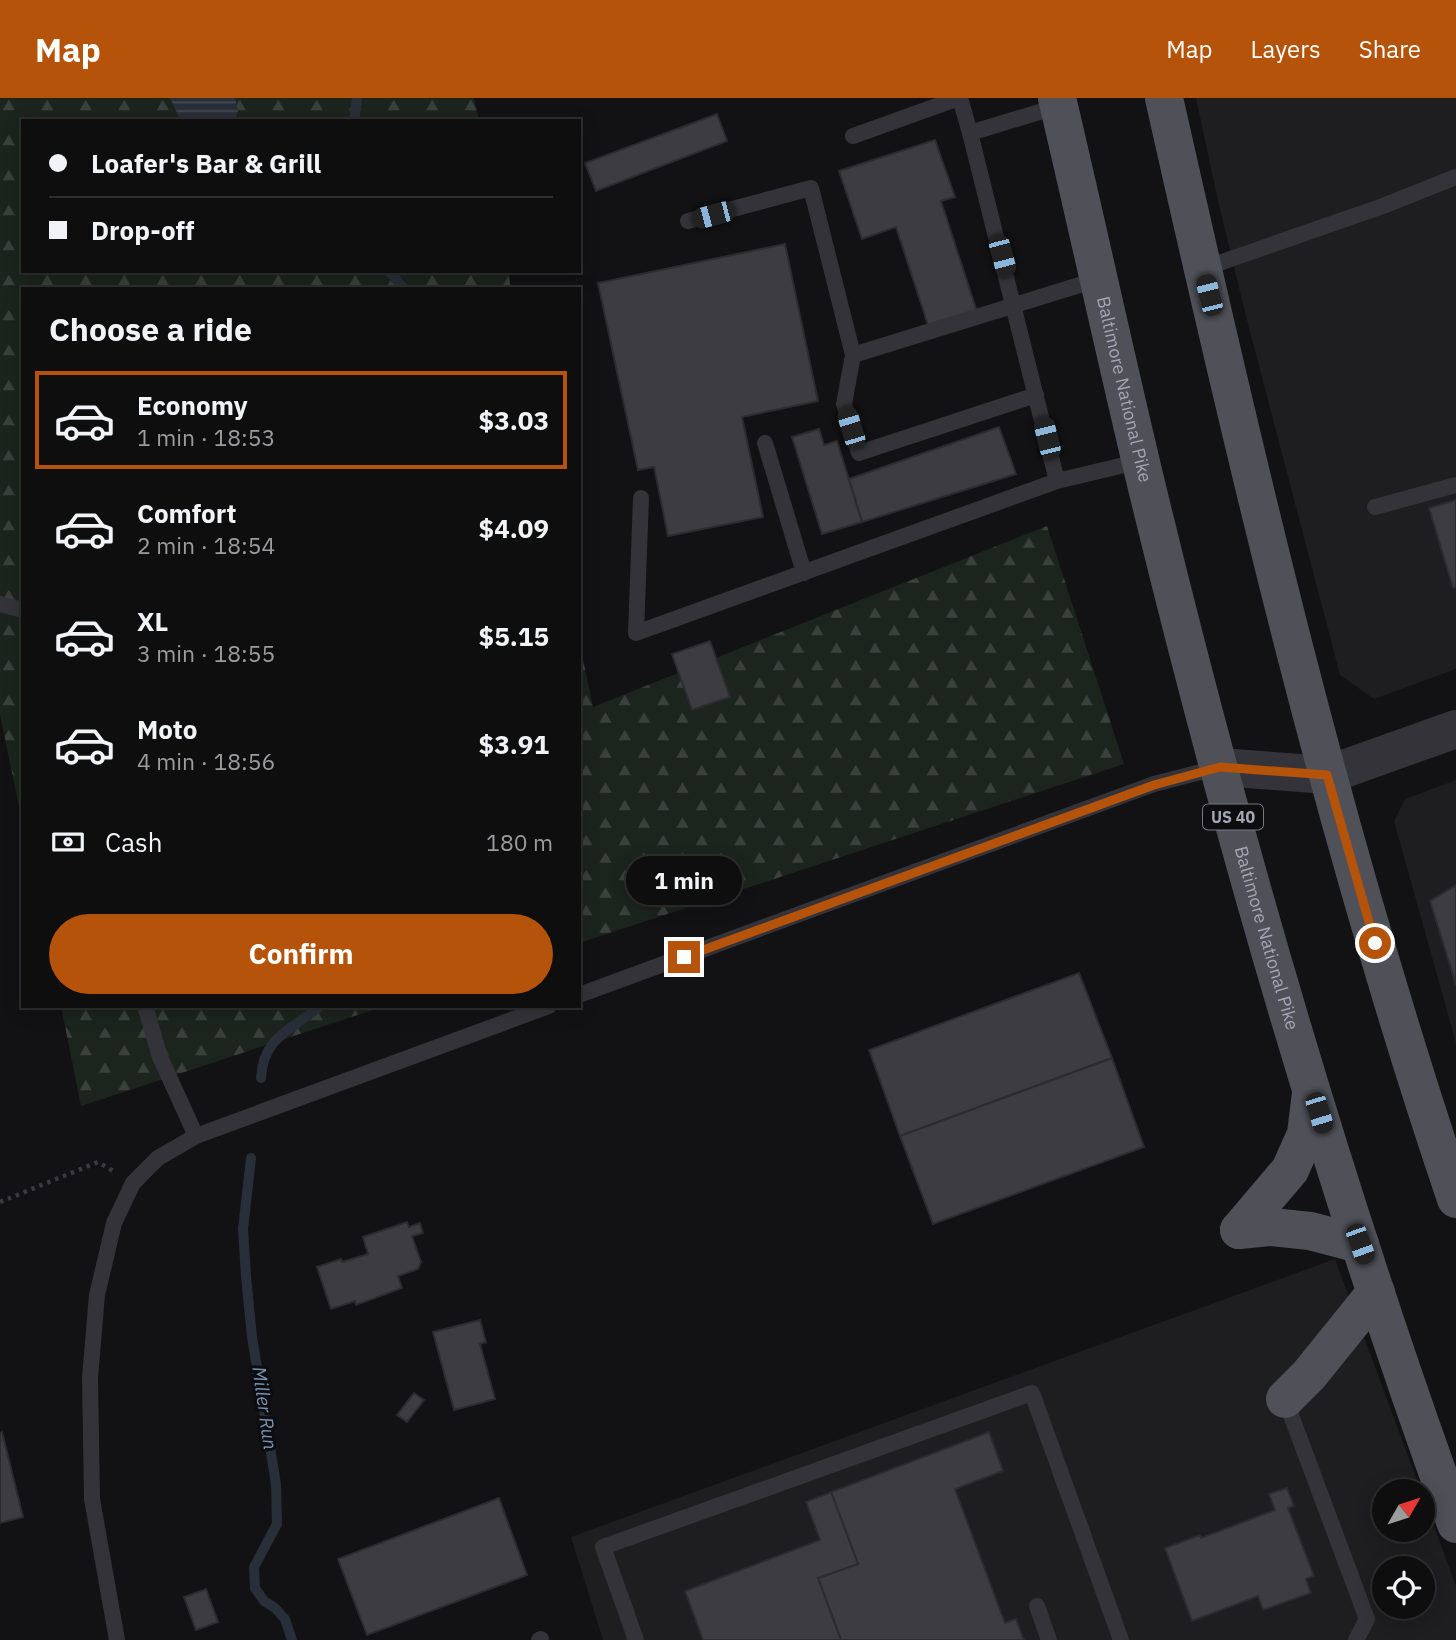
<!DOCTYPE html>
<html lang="en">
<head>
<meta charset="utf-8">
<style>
  body { margin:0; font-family:"IBM Plex Sans",sans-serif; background:#171718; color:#f1f3f6; height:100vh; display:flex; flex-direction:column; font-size:26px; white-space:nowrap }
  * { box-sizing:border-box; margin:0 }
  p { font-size:23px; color:#9b9c9e }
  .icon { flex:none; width:38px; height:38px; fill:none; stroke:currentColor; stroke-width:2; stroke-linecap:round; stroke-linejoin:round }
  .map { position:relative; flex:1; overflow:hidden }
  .panel { position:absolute; left:21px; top:189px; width:560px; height:721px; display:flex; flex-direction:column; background:#0e0e0f; border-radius:0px; box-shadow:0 4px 18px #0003,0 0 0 2px #2e2e2f }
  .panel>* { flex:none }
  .top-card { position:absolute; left:21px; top:21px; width:560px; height:154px; border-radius:0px; box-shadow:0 4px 18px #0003,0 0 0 2px #2e2e2f; display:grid; align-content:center; height:154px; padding:0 28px; background:#0e0e0f }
  .needle { width:46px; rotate:51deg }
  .buttons { position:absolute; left:1372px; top:1381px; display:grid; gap:14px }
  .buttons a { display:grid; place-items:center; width:63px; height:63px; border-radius:50%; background:#0e0e0f; box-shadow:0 4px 18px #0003,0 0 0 2px #2e2e2f; font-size:35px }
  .end { position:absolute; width:32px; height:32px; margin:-16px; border:9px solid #b45309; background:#fff; box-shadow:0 0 0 4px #fff }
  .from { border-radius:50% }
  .bubble { position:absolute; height:49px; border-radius:24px; background:#0e0e0f; box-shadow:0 4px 18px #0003,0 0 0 2px #2e2e2f; font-size:23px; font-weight:800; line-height:49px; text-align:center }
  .car { position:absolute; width:21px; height:42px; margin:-21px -10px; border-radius:9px; box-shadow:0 0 5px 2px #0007; background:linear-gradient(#222 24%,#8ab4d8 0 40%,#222 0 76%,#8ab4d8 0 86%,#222 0) }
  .top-card b { display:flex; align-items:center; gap:24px; height:66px; font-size:26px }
  .top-card b+b { border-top:2px solid #2e2e2f }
  .top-card i { width:18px; height:18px; background:#f1f3f6 }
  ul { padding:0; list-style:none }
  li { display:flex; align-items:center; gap:21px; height:98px; margin:0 14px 10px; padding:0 14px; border:4px solid transparent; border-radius:0px }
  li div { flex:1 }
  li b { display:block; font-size:26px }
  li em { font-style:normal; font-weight:800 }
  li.selected { border-color:#b45309 }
  li>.icon { width:63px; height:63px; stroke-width:1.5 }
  h2 { padding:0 28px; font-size:32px; line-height:84px }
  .pay { display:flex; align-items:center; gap:18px; height:77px; padding:0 28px; font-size:26px }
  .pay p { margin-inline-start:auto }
  .action { display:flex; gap:14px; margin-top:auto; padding:14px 28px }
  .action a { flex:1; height:80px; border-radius:42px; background:#b45309; color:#fff; font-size:28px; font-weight:800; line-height:80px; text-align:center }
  header { display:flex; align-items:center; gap:42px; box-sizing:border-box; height:98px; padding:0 35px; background:#b45309; color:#fff }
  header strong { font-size:33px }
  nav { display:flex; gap:38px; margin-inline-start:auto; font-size:24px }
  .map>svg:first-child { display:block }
</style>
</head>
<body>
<header>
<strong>Map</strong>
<nav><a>Map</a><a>Layers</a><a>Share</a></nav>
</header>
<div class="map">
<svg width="1456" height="1542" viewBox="0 0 1456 1542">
  <defs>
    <pattern id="forest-firs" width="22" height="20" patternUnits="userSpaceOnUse" patternTransform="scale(1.75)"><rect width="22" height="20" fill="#1c241e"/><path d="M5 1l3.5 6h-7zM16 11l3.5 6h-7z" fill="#3a413c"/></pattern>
    <pattern id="water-rules" width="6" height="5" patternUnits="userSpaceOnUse" patternTransform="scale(1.75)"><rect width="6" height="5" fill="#282f38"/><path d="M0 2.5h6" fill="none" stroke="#444a53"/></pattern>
  </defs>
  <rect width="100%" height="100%" fill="#121214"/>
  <g fill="#1e1e21" fill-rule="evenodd">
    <path d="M 1196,0 L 1456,0 L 1456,571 L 1374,601 L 1340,577 L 1247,222 L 1218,103 Z"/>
    <path d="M 1456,682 L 1456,945 L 1394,723 L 1405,701 Z"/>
    <path d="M 1335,1161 L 1421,1393 L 1384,1393 L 1384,1432 L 1423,1432 L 1423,1398 L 1456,1488 L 1456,1542 L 603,1542 L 571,1439 ZM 1384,1470 L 1423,1470 L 1423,1508 L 1384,1508 Z"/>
  </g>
  <g fill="url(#forest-firs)">
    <path d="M 0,0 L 474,0 L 479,23 L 23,23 L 23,173 L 508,173 L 511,191 L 23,191 L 23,727 L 0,617 Z"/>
    <path d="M 1047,428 L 1124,666 L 579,845 L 579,542 L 593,609 Z"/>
    <path d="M 61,908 L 385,908 L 81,1008 Z"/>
  </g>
  <path fill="url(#water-rules)" d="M 170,0 L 235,0 L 238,13 L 235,23 L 181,23 Z"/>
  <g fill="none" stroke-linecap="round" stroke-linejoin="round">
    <g stroke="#282f38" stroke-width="10">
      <path d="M 354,23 L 357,0"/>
      <path d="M 389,173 L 404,191"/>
      <path d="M 261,980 C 263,938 292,932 320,908"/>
      <path d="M 251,1060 L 243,1131 L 246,1178 L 252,1239 L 276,1386 L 277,1426 L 254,1469 L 255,1490 L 264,1503 L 275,1510 L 285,1521 L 292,1542"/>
    </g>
  </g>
  <g fill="#3c3c41" stroke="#2c2c30" stroke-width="2">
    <path d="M 717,16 L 727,43 L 596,93 L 585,65 Z"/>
    <path d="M 935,42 L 955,99 L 941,103 L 977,214 L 929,230 L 896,129 L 862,141 L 839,73 Z"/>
    <path d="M 785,146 L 818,303 L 742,319 L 763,419 L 668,438 L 654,369 L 638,372 L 598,185 Z"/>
    <path d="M 999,329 L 1016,376 L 862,424 L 849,381 Z"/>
    <path d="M 819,331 L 824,347 L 837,343 L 862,424 L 822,436 L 792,339 Z"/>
    <path d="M 1456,402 L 1456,489 L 1453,490 L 1429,410 Z"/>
    <path d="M 710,543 L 730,599 L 692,612 L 672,556 Z"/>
    <path d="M 1456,787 L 1456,887 L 1430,803 Z"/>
    <path d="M 1079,875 L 1112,960 L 900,1038 L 869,952 Z"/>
    <path d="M 1112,960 L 1144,1049 L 933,1126 L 900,1038 Z"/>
    <path d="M 407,1124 L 409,1129 L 420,1125 L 423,1135 L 412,1138 L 421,1164 L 418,1171 L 398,1178 L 402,1190 L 356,1207 L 355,1203 L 331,1211 L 317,1169 L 341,1161 L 342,1164 L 368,1156 L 363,1139 Z"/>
    <path d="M 480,1222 L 486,1244 L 480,1246 L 495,1301 L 454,1312 L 433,1234 Z"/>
    <path d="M 414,1295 L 424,1302 L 407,1324 L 397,1317 Z"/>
    <path d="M 2,1334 L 23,1419 L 0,1425 L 0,1335 Z"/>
    <path d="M 989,1334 L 1003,1373 L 955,1391 L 1005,1525 L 1016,1521 L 1024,1542 L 841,1542 L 818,1480 L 858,1466 L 831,1394 Z"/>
    <path d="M 1287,1390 L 1294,1408 L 1288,1410 L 1314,1478 L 1306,1481 L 1311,1495 L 1263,1512 L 1258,1498 L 1192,1523 L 1165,1450 L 1200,1437 L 1201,1440 L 1275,1412 L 1269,1396 Z"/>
    <path d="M 831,1394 L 858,1466 L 818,1480 L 841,1542 L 703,1542 L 685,1493 L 820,1442 L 806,1404 Z"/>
    <path d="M 499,1400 L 527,1477 L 367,1537 L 338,1461 Z"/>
    <path d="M 206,1491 L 218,1524 L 196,1532 L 184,1499 Z"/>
  </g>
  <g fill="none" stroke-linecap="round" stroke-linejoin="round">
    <path stroke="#393a40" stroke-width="4.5" stroke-dasharray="3.5 5" stroke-linecap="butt" d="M 0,1104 L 98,1064 L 115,1074"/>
    <g stroke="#333339" stroke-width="16">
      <path d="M 960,0 L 970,35"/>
      <path d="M 1059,8 L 970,35 L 1057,383 L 1141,363"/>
      <path d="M 853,38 L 959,0"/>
      <path d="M 688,123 L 811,90 L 853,257 L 844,306 L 859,355 L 1036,297"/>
      <path d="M 1202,171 L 1383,108 L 1456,79"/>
      <path d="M 853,257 L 1099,181"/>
      <path d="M 765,345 L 804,475"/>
      <path d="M 641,400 L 636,535 L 1057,383"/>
      <path d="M 1375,409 L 1456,387"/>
      <path d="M 0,506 L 23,512"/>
      <path d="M 579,897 L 1154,686 L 1220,669"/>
      <path d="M 145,908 L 160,959 L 196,1038"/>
      <path d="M 1285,1301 L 1367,1521 L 1356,1542"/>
      <path d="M 1037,1508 L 1049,1542"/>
      <path d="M 117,1542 L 92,1401 L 90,1280 L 97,1197 L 114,1125 L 133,1085 L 158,1060 L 196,1038 L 549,908"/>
      <path d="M 539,1542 L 541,1541"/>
      <path d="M 636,1542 L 603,1449 L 1032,1295 L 1121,1542"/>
    </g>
    <path stroke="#333339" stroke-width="38" d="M 1220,669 L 1327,677 L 1456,631"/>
    <g stroke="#4f5058" stroke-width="38">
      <path id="s1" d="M 1057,0 C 1089,135 1118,271 1151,406 C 1235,751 1335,1093 1456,1426"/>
      <path d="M 1164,0 C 1247,370 1334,741 1456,1101"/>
      <path d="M 1239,1132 L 1290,1072 L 1306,1036 L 1311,995"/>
      <path d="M 1239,1132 L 1272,1129 L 1310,1133 L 1360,1146"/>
      <path d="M 1285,1301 L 1309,1277 L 1376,1194"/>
    </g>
  </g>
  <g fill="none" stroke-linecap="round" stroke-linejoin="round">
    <path stroke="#b45309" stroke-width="9" d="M 684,859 L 1154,687 L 1220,669 L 1327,677 L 1375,845"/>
  </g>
  <g text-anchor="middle" stroke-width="6" stroke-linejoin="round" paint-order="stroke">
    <rect fill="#0d0d0f" stroke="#767883" stroke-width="2" x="1203" y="706.5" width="60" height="25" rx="5"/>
    <g font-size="16" font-weight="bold" fill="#a3a6b5">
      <text x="1233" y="725">US 40</text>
    </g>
    <g font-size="18" fill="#a3a6b5" stroke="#0d0d0f">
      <text dy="6" stroke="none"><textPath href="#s1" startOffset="299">Baltimore National Pike</textPath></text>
      <text dy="6" stroke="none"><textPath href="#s1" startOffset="866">Baltimore National Pike</textPath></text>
    </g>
    <g font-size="19" font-style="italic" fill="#7791b3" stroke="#0d0d0f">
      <text transform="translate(265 1310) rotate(82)" y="7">Miller Run</text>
    </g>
  </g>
</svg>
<div class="buttons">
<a><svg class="needle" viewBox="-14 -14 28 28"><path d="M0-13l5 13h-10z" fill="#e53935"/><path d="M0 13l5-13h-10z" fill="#9b9c9e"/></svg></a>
<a><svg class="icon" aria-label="locate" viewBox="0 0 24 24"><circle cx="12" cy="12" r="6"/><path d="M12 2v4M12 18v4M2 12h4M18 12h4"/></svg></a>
</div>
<i class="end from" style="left:1375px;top:845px"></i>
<i class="end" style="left:684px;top:859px"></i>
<div class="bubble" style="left:626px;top:758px;width:116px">1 min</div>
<i class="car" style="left:713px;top:117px;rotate:255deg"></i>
<i class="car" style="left:1002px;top:158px;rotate:165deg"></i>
<i class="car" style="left:1209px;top:197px;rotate:346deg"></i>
<i class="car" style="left:851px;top:330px;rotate:343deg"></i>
<i class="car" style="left:1047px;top:340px;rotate:346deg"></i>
<i class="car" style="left:1319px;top:1015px;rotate:163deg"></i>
<i class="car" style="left:1360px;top:1146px;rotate:160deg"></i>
<div class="top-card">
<b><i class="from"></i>Loafer's Bar &amp; Grill</b>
<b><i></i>Drop-off</b>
</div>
<section class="panel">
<h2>Choose a ride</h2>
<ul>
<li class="selected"><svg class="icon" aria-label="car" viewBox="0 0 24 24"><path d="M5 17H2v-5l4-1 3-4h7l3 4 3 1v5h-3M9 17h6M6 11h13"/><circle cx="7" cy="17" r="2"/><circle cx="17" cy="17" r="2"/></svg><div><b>Economy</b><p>1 min · 18:53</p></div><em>$3.03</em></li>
<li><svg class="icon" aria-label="car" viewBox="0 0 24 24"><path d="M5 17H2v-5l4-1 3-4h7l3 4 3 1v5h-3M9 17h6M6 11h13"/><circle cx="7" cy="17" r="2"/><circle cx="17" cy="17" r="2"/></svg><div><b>Comfort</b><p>2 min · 18:54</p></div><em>$4.09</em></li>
<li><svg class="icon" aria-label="car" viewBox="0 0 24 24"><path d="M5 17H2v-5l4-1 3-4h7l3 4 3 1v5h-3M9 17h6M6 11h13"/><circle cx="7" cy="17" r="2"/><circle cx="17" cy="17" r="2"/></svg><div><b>XL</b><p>3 min · 18:55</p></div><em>$5.15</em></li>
<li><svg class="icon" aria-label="car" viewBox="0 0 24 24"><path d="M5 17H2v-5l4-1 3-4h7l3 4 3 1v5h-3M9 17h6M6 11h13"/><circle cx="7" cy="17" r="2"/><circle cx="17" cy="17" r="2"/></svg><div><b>Moto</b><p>4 min · 18:56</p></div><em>$3.91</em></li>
</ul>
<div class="pay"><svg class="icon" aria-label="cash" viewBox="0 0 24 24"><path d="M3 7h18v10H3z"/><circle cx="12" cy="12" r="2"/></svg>Cash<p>180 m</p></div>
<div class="action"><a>Confirm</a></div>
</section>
</div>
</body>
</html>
